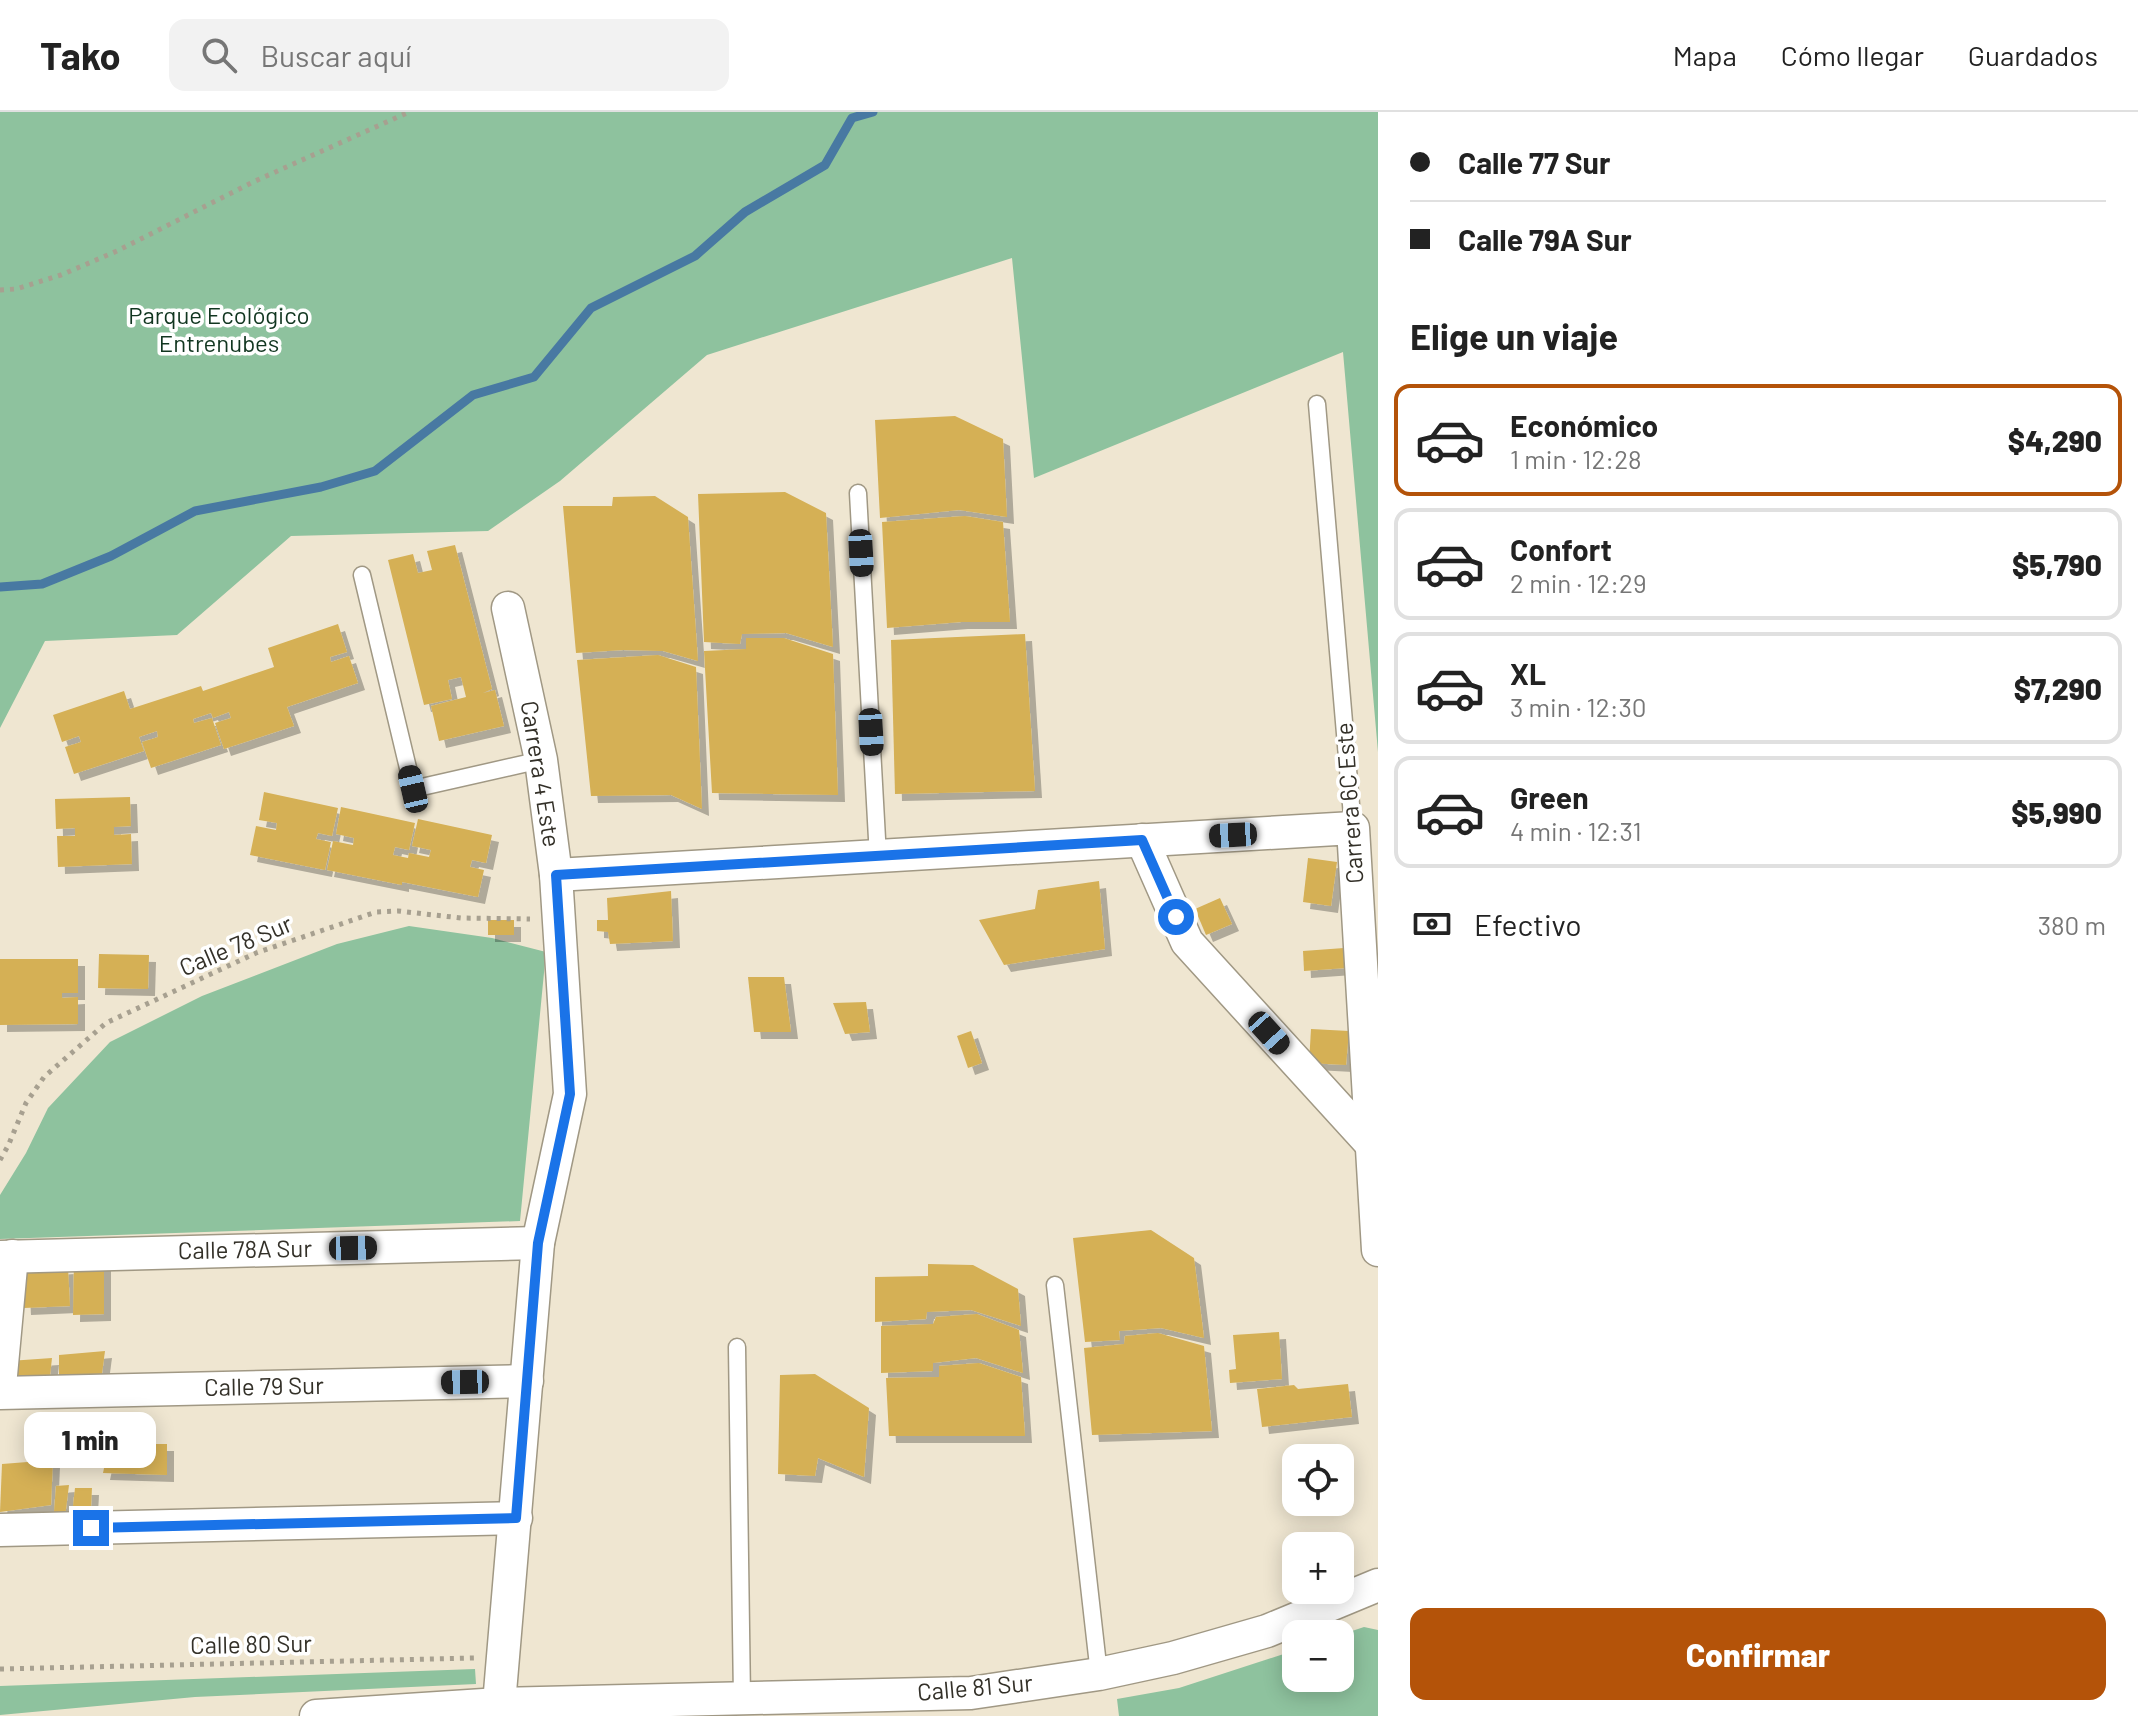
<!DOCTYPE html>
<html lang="es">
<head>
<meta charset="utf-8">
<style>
  body { margin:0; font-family:Barlow,sans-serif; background:#f2f2f2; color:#222; height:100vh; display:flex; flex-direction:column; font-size:30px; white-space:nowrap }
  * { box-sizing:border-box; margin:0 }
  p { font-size:26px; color:#767676 }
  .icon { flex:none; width:44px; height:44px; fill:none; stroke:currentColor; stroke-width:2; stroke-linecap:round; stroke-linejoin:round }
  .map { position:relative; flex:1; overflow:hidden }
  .side { display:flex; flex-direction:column; background:#fff; width:760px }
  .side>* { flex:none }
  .guide { display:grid; align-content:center; height:176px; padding:0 32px; background:#fff }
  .controls { position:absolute; left:1282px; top:1332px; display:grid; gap:16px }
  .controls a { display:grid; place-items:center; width:72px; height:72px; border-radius:16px; background:#fff; box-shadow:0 4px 20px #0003; font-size:40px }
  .end { position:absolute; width:36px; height:36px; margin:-18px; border:10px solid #1a73e8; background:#fff; box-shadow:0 0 0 4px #fff }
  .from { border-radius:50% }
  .bubble { position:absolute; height:56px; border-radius:16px; background:#fff; box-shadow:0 4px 20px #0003; font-size:26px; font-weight:800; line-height:56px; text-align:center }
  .car { position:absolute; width:24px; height:48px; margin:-24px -12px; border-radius:10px; box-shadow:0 0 6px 2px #0007; background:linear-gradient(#222 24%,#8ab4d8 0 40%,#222 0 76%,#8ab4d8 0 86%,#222 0) }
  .guide b { display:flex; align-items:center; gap:28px; height:76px; font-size:30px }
  .guide b+b { border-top:2px solid #e0e0e0 }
  .guide i { width:20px; height:20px; background:#222 }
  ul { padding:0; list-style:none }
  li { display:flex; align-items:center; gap:24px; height:112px; margin:0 16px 12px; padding:0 16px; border:4px solid #e0e0e0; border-radius:16px }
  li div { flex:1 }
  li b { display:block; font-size:30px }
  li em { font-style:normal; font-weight:800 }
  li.selected { border-color:#b45309 }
  li>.icon { width:72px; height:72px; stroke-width:1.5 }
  h2 { padding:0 32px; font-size:36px; line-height:96px }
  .pay { display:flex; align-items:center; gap:20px; height:88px; padding:0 32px; font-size:30px }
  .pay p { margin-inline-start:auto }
  .cta { display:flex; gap:16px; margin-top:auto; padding:16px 32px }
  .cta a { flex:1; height:92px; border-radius:16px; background:#b45309; color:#fff; font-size:32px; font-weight:800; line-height:92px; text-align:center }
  header { display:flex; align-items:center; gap:48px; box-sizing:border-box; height:112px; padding:0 40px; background:#fff; border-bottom:2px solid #e0e0e0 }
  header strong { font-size:38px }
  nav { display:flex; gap:44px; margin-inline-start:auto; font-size:28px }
  .search { width:560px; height:72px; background:#f2f2f2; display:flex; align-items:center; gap:20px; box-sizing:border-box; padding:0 28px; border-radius:16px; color:#767676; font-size:30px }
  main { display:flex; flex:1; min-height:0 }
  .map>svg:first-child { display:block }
</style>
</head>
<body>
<header>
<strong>Tako</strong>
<div class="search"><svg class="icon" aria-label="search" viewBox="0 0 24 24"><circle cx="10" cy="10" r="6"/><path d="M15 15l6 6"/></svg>Buscar aquí</div>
<nav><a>Mapa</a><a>Cómo llegar</a><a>Guardados</a></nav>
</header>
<main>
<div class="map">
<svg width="1378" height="1604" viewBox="0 0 1378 1604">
  <defs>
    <filter id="shadow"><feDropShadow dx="7" dy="7" stdDeviation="0" flood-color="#0004"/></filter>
  </defs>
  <rect width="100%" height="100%" fill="#efe6d1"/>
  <g fill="#8ec29e">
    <path d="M 0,0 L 1378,0 L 1378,640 L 1343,240 L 1034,366 L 1012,146 L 707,243 L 560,369 L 488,419 L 291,424 L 177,523 L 45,529 L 0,616 Z"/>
    <path d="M 409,814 L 492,826 L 546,840 L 520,1109 L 0,1127 L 0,1083 L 26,1041 L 48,996 L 110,930 L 202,884 L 337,832 Z"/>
    <path d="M 1364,1515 L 1378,1518 L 1378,1604 L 1119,1604 L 1117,1587 L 1179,1576 L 1296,1538 L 1296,1566 L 1340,1566 L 1340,1523 Z"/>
    <path d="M 475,1557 L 476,1572 L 195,1585 L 0,1603 L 0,1574 Z"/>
  </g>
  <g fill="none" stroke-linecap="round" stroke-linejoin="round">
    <path stroke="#4879a2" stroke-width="9" d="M 0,475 L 42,472 L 111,444 L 195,399 L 321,375 L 375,359 L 473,283 L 534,265 L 591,196 L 695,144 L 745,100 L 825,53 L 852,6 L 873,0"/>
  </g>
  <g fill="#d5b055" filter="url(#shadow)">
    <path d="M 955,304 L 1003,327 L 1007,405 L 959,398 L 880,406 L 875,308 Z"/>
    <path d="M 785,380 L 826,401 L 833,535 L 786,521 L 742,522 L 740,532 L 704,530 L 698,382 Z"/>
    <path d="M 655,384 L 688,405 L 698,549 L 663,539 L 623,538 L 576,541 L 563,394 L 612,394 L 613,385 Z"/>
    <path d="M 965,404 L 1003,410 L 1010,510 L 961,510 L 887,516 L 882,410 Z"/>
    <path d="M 455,433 L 492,577 L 483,581 L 495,578 L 504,614 L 439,629 L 431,594 L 466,585 L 461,565 L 448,568 L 452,587 L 424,593 L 388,448 L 413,442 L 418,461 L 432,458 L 427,439 Z"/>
    <path d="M 338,512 L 347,540 L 330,545 L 331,550 L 349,544 L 358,571 L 287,595 L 294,614 L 224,637 L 215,611 L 231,606 L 229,600 L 213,606 L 211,601 L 193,607 L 194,611 L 212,606 L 221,633 L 151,656 L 142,630 L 158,625 L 157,619 L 139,625 L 144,639 L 74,662 L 65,635 L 81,630 L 79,624 L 62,630 L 53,603 L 124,579 L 130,597 L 201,574 L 203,579 L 274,555 L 268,536 Z"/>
    <path d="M 1025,522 L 1035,679 L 895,682 L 891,528 Z"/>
    <path d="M 746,526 L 784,526 L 833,542 L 838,683 L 712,681 L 704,539 L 746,537 Z"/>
    <path d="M 658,543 L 696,555 L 702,697 L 671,683 L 591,684 L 577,548 Z"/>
    <path d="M 264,680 L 338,696 L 332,724 L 318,721 L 316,727 L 331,730 L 325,758 L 250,743 L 256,714 L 276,718 L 277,711 L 259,708 Z"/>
    <path d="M 130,685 L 131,714 L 114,715 L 114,723 L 131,722 L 132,752 L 58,755 L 57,724 L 75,724 L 75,716 L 56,717 L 55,687 Z"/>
    <path d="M 341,695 L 415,711 L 409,738 L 395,735 L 393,743 L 408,746 L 409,741 L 429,745 L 431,738 L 412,734 L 418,707 L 492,723 L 486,751 L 472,748 L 470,755 L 484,758 L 478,785 L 402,770 L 402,773 L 327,758 L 333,729 L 353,733 L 354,726 L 336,722 Z"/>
    <path d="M 1308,746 L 1337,750 L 1331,794 L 1303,790 Z"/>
    <path d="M 1099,769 L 1105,837 L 1004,853 L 979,808 L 1035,797 L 1038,778 Z"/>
    <path d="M 671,779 L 673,829 L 610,832 L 608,820 L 597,819 L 597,808 L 608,808 L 607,786 Z"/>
    <path d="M 1220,786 L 1232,812 L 1206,823 L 1195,797 Z"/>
    <rect x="488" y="808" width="26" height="15"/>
    <path d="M 1344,836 L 1346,856 L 1304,859 L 1303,839 Z"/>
    <path d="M 99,842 L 149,843 L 148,877 L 98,876 Z"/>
    <path d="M 0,847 L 78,847 L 78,881 L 62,881 L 62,886 L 78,885 L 78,912 L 0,913 Z"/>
    <path d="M 748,865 L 784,865 L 791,920 L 754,920 Z"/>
    <path d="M 866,890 L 870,920 L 845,922 L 833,891 Z"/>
    <path d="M 1311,917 L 1349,919 L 1346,953 L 1309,951 Z"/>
    <path d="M 971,919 L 982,951 L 968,956 L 957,924 Z"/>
    <path d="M 1151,1118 L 1194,1146 L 1204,1226 L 1161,1216 L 1119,1219 L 1120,1228 L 1085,1230 L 1073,1126 Z"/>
    <path d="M 74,1148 L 104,1150 L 104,1202 L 73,1203 Z"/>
    <path d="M 928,1152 L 973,1153 L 1018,1177 L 1021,1214 L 971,1198 L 927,1200 L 926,1207 L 875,1210 L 875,1165 L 928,1164 Z"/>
    <path d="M 68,1155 L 70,1194 L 24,1196 L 22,1158 Z"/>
    <path d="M 977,1202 L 1019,1218 L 1023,1261 L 976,1246 L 933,1251 L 933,1259 L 881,1261 L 881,1214 L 933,1212 L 936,1205 Z"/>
    <path d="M 1279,1220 L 1282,1267 L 1230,1271 L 1229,1258 L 1236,1257 L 1233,1223 Z"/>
    <path d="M 1158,1221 L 1204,1234 L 1212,1319 L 1092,1323 L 1084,1236 L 1124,1232 L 1125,1224 Z"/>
    <path d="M 105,1239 L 101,1269 L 59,1271 L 59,1243 Z"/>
    <path d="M 52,1246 L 49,1273 L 8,1273 L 9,1249 Z"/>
    <path d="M 979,1251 L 1021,1265 L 1025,1324 L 889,1324 L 886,1266 L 939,1265 L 939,1254 Z"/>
    <path d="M 815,1262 L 869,1296 L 864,1365 L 818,1346 L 815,1364 L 778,1362 L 780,1263 Z"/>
    <path d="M 1348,1272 L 1352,1305 L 1262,1315 L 1257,1277 L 1294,1273 L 1298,1277 Z"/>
    <path d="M 109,1332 L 167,1332 L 167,1363 L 103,1361 Z"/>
    <path d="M 53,1348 L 51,1393 L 0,1400 L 2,1352 Z"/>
    <path d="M 69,1373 L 64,1413 L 53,1413 L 56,1374 Z"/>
    <path d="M 75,1376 L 92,1376 L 90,1413 L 71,1412 Z"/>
  </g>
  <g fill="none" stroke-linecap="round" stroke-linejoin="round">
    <g stroke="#a09884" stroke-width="19">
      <g id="service">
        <path d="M 1317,292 L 1353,716"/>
        <path d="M 858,381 L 878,745"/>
        <path d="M 362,463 L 413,677 L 541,648"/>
        <path d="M 1055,1173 L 1099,1562"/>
        <path d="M 737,1235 L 742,1587"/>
      </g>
    </g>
    <g stroke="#a09884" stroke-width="35">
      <g id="minor">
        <path d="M 1142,728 L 1187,830 L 1373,1034"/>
        <path d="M 556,763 L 1353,716 L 1378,1138"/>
        <path d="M 0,1145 L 538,1131"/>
        <path d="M 0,1274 L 12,1144"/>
        <path d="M 0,1281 L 527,1269"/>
        <path d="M 0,1418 L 516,1406"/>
        <path d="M 499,1592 L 538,1131 L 570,982 L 556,763 L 541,648 L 508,496"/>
        <path d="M 316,1604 L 499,1592 L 971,1581 L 1099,1562 L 1173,1546 L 1267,1519 L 1378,1473"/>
      </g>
    </g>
    <g stroke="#a7a090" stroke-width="5" stroke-dasharray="4 6" stroke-linecap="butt">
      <path d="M 0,178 L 16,177 L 61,163 L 117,139 L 253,70 L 409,0"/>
      <path d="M 0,1048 L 8,1034 L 26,991 L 44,965 L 106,911 L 256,841 L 376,800 L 398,799 L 461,806 L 530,807"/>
      <path d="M 0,1557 L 475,1546"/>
    </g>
    <use href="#service" stroke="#fff" stroke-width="16"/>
    <use href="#minor" stroke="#fff" stroke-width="32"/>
  </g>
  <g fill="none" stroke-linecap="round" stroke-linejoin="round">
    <path stroke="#1a73e8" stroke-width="10" d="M 91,1416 L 516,1406 L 538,1131 L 570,982 L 556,763 L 1142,728 L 1176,805"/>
  </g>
  <g text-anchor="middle" stroke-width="7" stroke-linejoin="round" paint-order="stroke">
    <g font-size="24" fill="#113620" stroke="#fff">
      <text x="219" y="212">Parque Ecológico<tspan x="219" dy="28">Entrenubes</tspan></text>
    </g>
    <g font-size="24" fill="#333028" stroke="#fff">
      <text transform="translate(540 662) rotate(81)" y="8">Carrera 4 Este</text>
      <text transform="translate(1350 691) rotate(-94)" y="8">Carrera 6C Este</text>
      <text transform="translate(236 834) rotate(-23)" y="8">Calle 78 Sur</text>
      <text transform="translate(245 1138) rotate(-1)" y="8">Calle 78A Sur</text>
      <text transform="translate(264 1275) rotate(-1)" y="8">Calle 79 Sur</text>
      <text transform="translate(251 1533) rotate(-1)" y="8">Calle 80 Sur</text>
      <text transform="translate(975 1576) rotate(-5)" y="8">Calle 81 Sur</text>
    </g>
  </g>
</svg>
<div class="controls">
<a><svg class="icon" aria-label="locate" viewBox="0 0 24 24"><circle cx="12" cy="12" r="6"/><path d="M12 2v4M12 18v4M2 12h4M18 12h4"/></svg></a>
<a>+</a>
<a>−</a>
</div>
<i class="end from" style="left:1176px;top:805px"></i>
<i class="end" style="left:91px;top:1416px"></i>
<div class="bubble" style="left:24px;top:1300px;width:132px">1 min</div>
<i class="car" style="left:861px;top:441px;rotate:177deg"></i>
<i class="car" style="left:871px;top:620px;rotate:177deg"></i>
<i class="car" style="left:413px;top:677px;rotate:347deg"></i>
<i class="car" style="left:1233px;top:723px;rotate:267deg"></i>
<i class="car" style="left:1269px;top:921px;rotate:138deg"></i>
<i class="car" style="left:353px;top:1136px;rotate:89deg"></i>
<i class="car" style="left:465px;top:1270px;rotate:269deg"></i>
</div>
<section class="side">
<div class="guide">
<b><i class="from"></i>Calle 77 Sur</b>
<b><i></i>Calle 79A Sur</b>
</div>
<h2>Elige un viaje</h2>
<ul>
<li class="selected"><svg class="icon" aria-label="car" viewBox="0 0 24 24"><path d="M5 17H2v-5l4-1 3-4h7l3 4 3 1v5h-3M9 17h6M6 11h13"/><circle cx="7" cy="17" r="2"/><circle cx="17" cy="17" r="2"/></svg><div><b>Económico</b><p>1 min · 12:28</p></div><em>$4,290</em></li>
<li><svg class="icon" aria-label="car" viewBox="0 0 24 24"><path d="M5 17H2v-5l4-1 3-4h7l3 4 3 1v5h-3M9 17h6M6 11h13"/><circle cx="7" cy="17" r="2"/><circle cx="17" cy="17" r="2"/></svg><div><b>Confort</b><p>2 min · 12:29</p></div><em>$5,790</em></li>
<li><svg class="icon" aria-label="car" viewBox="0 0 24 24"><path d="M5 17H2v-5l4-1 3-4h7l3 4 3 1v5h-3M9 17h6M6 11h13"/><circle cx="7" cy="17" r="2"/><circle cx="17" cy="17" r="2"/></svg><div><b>XL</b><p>3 min · 12:30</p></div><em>$7,290</em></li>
<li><svg class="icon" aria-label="car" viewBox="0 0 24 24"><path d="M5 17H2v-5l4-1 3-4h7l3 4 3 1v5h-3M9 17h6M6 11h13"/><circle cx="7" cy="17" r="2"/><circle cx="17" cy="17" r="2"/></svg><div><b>Green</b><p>4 min · 12:31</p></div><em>$5,990</em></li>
</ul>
<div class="pay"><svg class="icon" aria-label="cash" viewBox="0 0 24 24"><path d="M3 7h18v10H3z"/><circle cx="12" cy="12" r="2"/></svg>Efectivo<p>380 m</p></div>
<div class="cta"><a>Confirmar</a></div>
</section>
</main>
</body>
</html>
